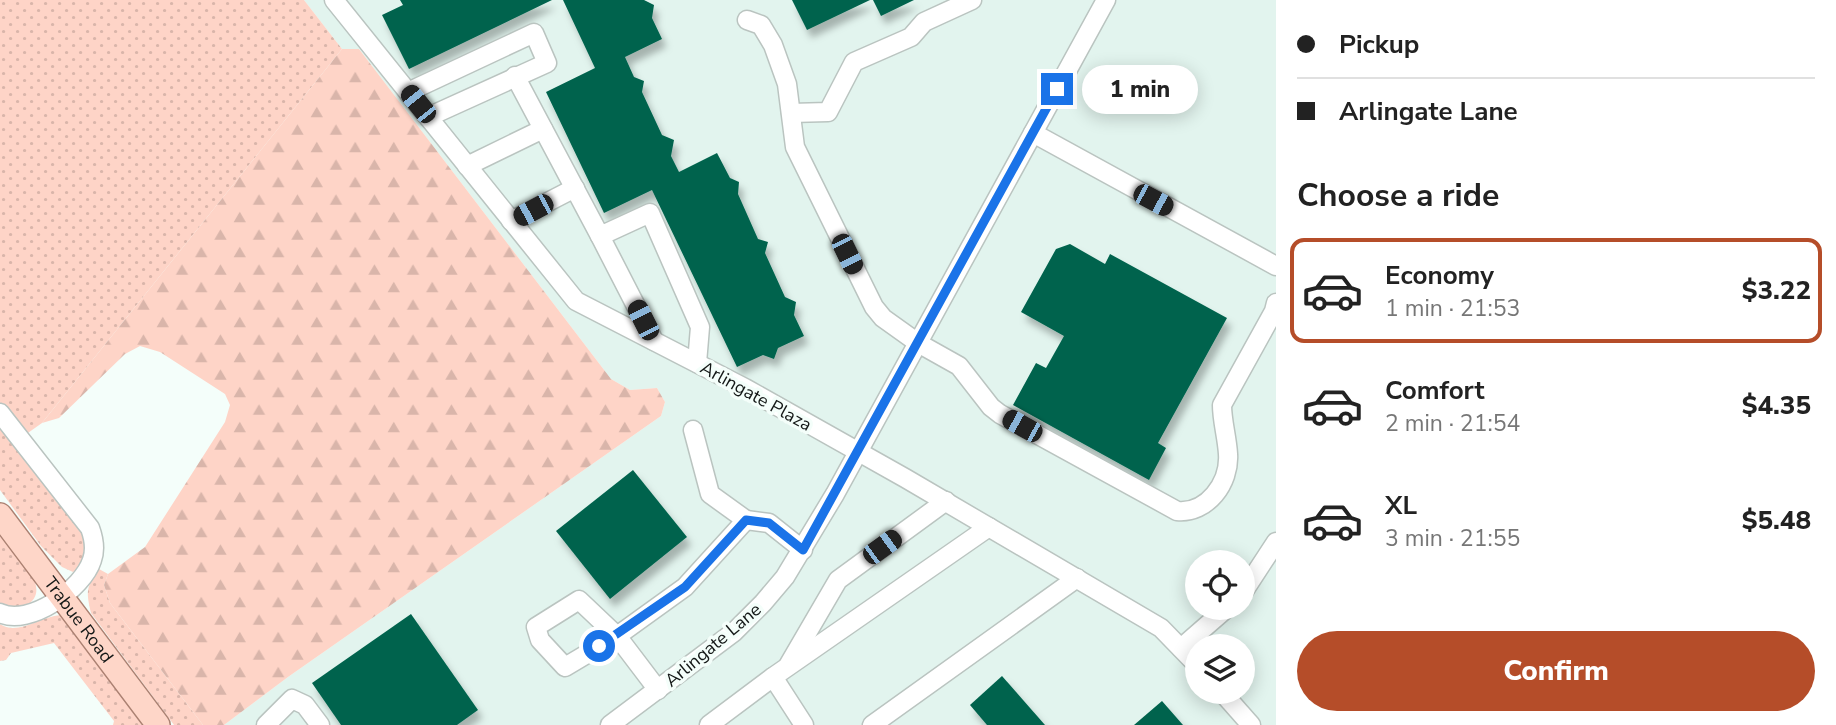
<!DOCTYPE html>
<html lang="en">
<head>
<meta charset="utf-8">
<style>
  body { margin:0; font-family:"Nunito Sans",sans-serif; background:#f6f6f6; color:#222; height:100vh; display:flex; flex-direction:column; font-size:26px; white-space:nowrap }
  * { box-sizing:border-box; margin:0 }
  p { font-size:23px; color:#767676 }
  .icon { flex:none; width:38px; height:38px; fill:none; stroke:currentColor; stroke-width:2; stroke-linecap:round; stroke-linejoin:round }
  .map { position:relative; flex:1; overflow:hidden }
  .sheet { display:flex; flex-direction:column; background:#fff; width:560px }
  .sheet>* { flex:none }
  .banner { display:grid; align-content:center; height:154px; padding:0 21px; background:#fff }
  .fabs { position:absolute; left:1185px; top:550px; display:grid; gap:14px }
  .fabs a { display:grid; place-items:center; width:70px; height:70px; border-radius:50%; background:#fff; box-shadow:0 4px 18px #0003; font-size:35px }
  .end { position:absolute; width:32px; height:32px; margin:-16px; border:9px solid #1a73e8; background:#fff; box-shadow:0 0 0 4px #fff }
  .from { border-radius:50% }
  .bubble { position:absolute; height:49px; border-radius:24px; background:#fff; box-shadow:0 4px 18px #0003; font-size:23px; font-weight:800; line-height:49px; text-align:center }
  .car { position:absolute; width:21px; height:42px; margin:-21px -10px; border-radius:9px; box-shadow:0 0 5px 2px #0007; background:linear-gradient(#222 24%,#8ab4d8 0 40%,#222 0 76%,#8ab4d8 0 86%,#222 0) }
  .banner b { display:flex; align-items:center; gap:24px; height:66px; font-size:26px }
  .banner b+b { border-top:2px solid #e0e0e0 }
  .banner i { width:18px; height:18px; background:#222 }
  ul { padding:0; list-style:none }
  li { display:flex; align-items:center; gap:21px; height:105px; margin:0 14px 10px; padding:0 7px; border:4px solid transparent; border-radius:14px }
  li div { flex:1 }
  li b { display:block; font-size:26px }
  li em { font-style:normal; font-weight:800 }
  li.current { border-color:#b54d29 }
  li>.icon { width:63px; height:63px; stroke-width:1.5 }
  h2 { padding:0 21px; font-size:32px; line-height:84px }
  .primary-button { display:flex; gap:14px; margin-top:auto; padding:14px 21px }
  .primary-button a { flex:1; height:80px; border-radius:42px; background:#b54d29; color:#fff; font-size:28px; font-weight:800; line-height:80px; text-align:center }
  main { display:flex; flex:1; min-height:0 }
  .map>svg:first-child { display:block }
</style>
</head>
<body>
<main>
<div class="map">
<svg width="1276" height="725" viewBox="0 0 1276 725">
  <defs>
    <pattern id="grass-dots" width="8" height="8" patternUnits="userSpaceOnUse" patternTransform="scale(1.75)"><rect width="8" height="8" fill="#fed4c7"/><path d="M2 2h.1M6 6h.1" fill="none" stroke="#d9b5aa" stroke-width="1.8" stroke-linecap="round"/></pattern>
    <pattern id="forest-firs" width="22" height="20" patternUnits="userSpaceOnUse" patternTransform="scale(1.75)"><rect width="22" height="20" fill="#fed4c7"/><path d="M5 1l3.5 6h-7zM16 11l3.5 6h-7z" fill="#d9b5aa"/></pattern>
    <filter id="shadow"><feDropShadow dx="4.5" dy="8" stdDeviation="3.5" flood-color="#0004"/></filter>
  </defs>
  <rect width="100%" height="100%" fill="#f4fefa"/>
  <path fill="#e2f4ee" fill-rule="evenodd" d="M 304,0 L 1276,0 L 1276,725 L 224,725 L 288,677 L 661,416 L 665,402 L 657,388 L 630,390 L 611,379 L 359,49 L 342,49 ZM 1197,562 L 1242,562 L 1242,607 L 1197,607 ZM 1197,646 L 1242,646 L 1242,691 L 1197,691 Z"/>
  <g fill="url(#grass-dots)">
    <path d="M 0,0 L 304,0 L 342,49 L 42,423 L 25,435 L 0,403 Z"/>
    <path d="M 0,421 L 88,540 L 82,567 L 73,572 L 62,567 L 41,546 L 0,490 Z"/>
    <path d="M 0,536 C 19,559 64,597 13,611 L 0,603 Z"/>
    <path d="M 99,569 L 108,574 L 104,585 L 110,603 L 203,725 L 174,725 L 91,613 C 86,591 86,587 99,569 Z"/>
    <path d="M 60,615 L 68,623 L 142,725 L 113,725 L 114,721 L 54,643 L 11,653 L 6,660 L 0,661 L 0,624 C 17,636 40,617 60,615 Z"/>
  </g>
  <path fill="url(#forest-firs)" d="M 342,49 L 359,49 L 611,379 L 630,390 L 657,388 L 665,402 L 661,416 L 288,677 L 224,725 L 203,725 L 110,603 L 104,585 L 108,574 L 145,547 L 225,422 L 230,405 L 225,394 L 160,352 L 140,346 L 125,354 L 59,418 L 42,423 Z"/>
  <g fill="#01634d" filter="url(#shadow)">
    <path d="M 400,0 L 552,0 L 409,69 L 382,15 L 403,5 Z"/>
    <path d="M 563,0 L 644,0 L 654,5 L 652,18 L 662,39 L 625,57 L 634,77 L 644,81 L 642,92 L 662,135 L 674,140 L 671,156 L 679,172 L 717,153 L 730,178 L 739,182 L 738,194 L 758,239 L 768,242 L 765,253 L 785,297 L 796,302 L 794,315 L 804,336 L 778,348 L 774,359 L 763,355 L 737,367 L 652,190 L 604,213 L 546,92 L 595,68 Z"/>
    <path d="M 792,0 L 870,0 L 807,30 Z"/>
    <path d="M 873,0 L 914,0 L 881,16 Z"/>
    <path d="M 1070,244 L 1105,264 L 1110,254 L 1227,318 L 1158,443 L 1166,448 L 1149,480 L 1013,405 L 1036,363 L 1046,368 L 1064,336 L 1021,312 L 1056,249 Z"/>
    <path d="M 633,470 L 687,537 L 610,599 L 556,531 Z"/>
    <path d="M 411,614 L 478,710 L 457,725 L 341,725 L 312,683 Z"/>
    <path d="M 1002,676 L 1045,725 L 987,725 L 970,705 Z"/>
    <path d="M 1162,701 L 1183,725 L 1134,725 Z"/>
  </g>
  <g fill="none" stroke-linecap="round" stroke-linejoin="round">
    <g stroke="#bac4c0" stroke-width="21">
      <g id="minor">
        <path d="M 334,0 L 576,301 L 745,388 L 905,478 L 1161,628 L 1197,665"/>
        <path d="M 747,20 L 761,25 L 773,45 L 787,84 L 795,147 L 874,307 L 883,318 L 918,343 L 959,366 L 991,407 L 1000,414 L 1177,511 C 1207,514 1230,483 1228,454 C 1227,437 1222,421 1222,405 L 1274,311 L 1276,303"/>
        <path d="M 515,76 L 600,236 L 650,213 L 700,327 L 697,363"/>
        <path d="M 408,92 L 534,33 L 547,63 L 428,117"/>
        <path d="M 791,113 L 828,112 L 854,62 L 911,37 L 924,22 L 972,0"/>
        <path d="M 1033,133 L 1276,266"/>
        <path d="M 467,166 L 543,129"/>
        <path d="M 511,221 L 575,188"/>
        <path d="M 600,236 L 654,341"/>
        <path d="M 0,413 L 90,528 C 94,539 96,549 92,560 C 83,589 29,627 0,613"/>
        <path d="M 746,520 L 769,523 L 803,550"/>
        <path d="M 1242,594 L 1276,542"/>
        <path d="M 1181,648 L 1228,607"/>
        <path d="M 789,664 L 838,580 L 946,501"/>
        <path d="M 773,677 L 989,527"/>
        <path d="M 658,690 L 617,636 L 579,600 L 536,627 L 540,640 L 565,667 L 617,636 L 685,587 L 746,520 L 710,494 L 693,430"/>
        <path d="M 1221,691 L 1251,725"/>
        <path d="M 266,725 L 292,699 L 305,705 L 320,725"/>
        <path d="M 610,725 L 734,632 L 763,603 L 785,577 L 835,494 L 1106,0"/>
        <path d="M 709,725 L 773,677 L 804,725"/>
        <path d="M 872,725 L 1077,578"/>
      </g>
    </g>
    <g stroke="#ab8172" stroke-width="26">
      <g id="major">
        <path id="s1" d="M 0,515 L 158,725"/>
      </g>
    </g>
    <use href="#minor" stroke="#fff" stroke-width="18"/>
    <use href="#major" stroke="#fed6c8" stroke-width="23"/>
  </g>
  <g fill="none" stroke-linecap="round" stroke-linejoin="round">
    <path stroke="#1a73e8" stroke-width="9" d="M 599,646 L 685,587 L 746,520 L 769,523 L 803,550 L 1057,89"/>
  </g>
  <g text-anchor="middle" stroke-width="7" stroke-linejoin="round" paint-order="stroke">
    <g font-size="18" fill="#131716" stroke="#f4fefa">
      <text transform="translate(756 396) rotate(29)" y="6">Arlingate Plaza</text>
      <text dy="6" stroke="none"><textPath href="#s1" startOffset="131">Trabue Road</textPath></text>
      <text transform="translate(713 645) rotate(-40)" y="6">Arlingate Lane</text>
    </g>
  </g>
</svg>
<div class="fabs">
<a><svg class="icon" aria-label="locate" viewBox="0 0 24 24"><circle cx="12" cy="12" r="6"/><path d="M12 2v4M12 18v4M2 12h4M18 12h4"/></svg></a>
<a><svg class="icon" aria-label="layers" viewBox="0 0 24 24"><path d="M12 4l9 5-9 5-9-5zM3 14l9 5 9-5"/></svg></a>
</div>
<i class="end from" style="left:599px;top:646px"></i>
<i class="end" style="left:1057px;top:89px"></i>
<div class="bubble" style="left:1082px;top:65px;width:116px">1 min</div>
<i class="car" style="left:418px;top:104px;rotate:321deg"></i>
<i class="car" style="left:1153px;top:200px;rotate:118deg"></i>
<i class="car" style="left:533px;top:210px;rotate:242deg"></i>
<i class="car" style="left:847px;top:254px;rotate:154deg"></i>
<i class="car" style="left:643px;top:320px;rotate:333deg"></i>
<i class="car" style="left:1022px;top:426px;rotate:299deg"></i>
<i class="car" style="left:882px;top:547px;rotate:54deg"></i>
</div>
<section class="sheet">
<div class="banner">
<b><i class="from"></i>Pickup</b>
<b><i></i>Arlingate Lane</b>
</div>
<h2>Choose a ride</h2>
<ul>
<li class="current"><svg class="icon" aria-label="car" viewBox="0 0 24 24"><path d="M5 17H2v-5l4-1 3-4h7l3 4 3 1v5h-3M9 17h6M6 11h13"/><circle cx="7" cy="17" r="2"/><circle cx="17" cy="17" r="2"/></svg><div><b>Economy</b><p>1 min · 21:53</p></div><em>$3.22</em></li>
<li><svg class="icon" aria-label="car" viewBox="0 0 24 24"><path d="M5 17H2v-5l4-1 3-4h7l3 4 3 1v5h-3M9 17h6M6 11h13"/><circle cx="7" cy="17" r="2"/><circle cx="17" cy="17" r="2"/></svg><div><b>Comfort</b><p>2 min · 21:54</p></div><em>$4.35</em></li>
<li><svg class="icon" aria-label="car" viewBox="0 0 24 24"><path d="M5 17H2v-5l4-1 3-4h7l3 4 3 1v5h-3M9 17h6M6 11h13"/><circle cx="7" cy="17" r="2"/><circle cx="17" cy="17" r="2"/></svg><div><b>XL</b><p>3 min · 21:55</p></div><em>$5.48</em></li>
</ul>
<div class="primary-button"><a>Confirm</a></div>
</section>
</main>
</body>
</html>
